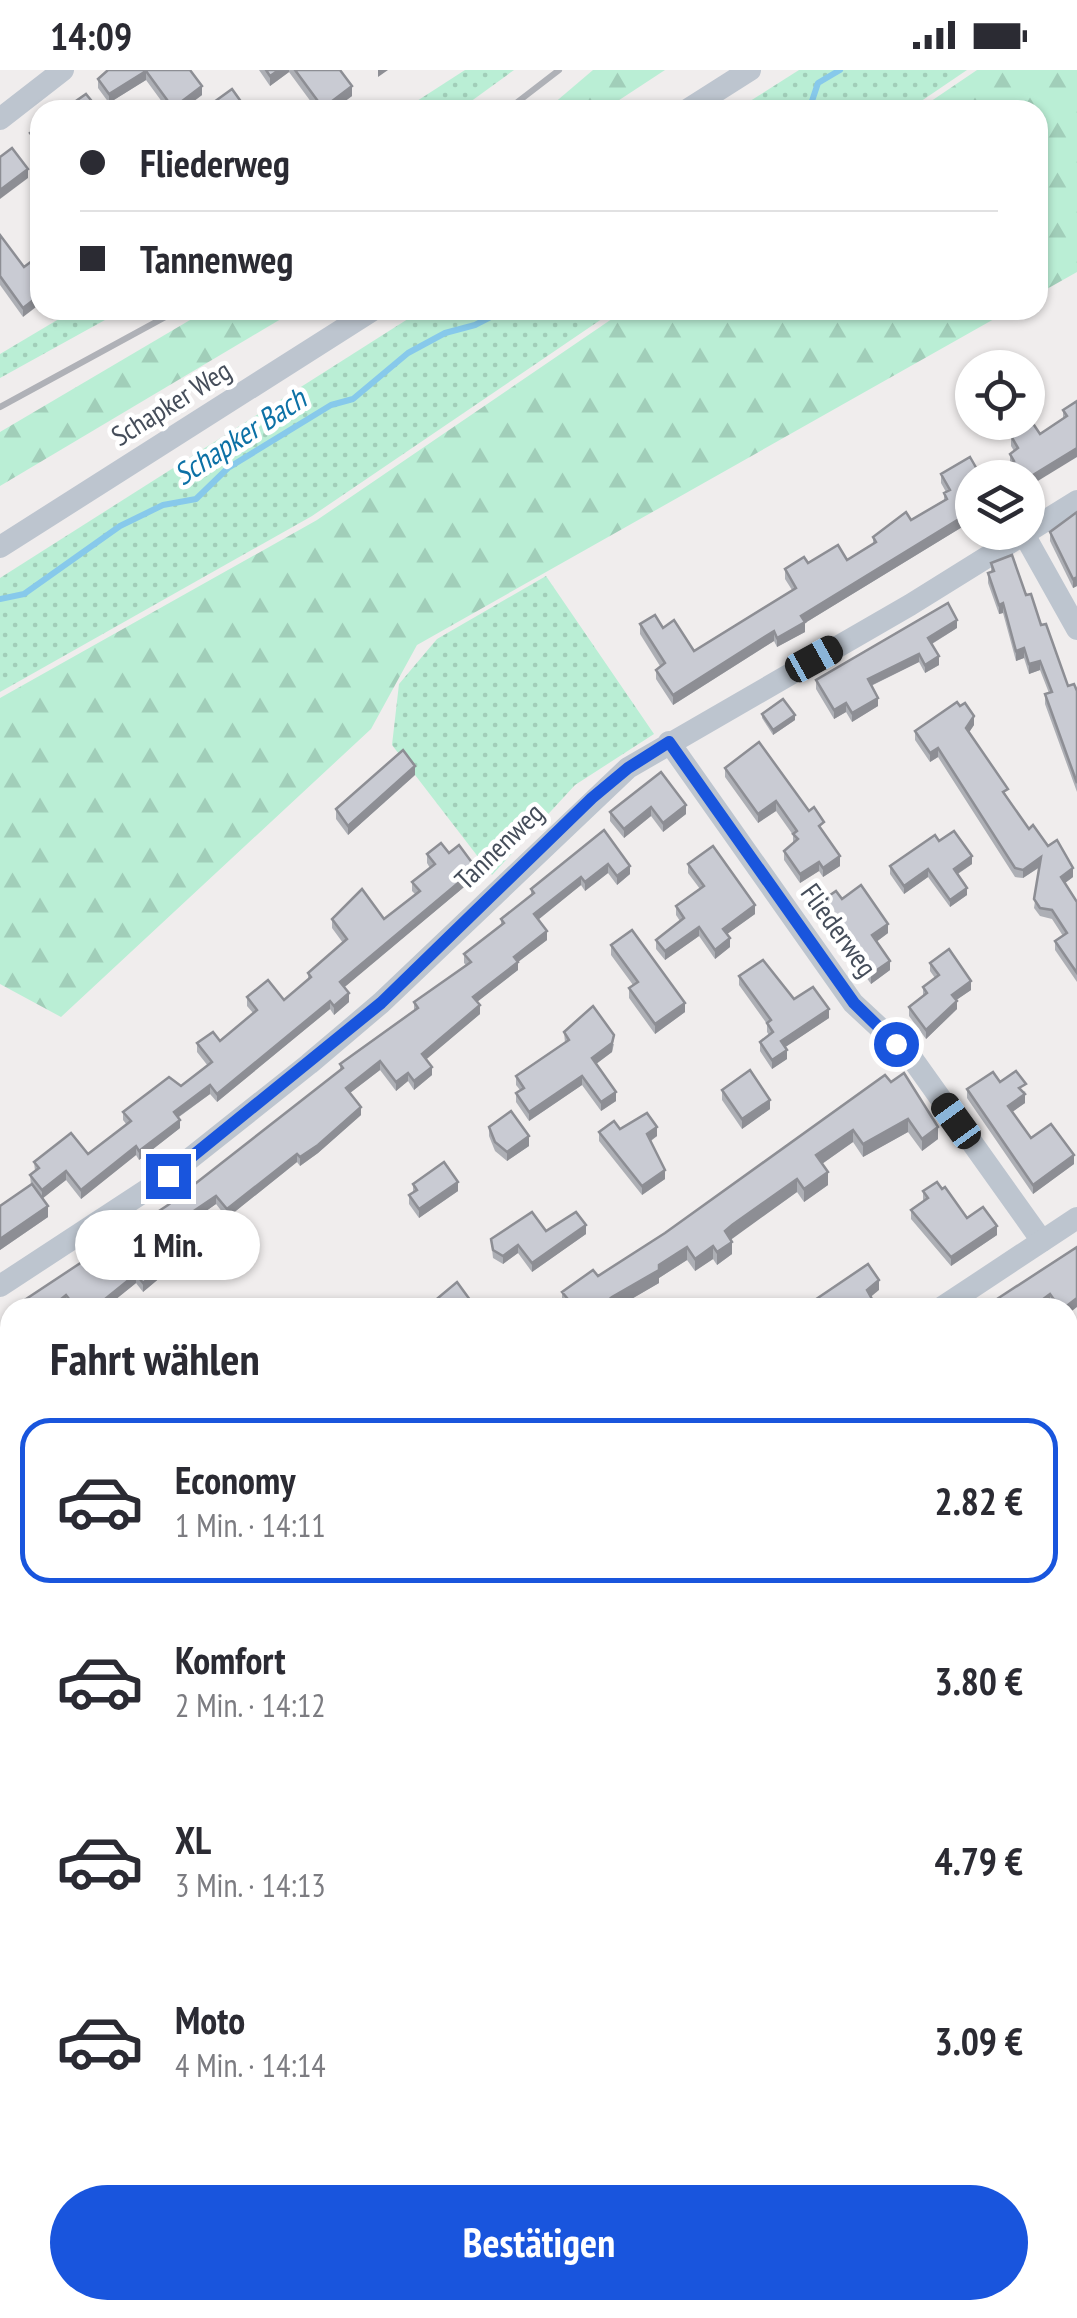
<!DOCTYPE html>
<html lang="de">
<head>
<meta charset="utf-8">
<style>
  body { margin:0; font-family:"PT Sans Narrow",sans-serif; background:#f2f2f3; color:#2b2b33; height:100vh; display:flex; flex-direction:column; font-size:38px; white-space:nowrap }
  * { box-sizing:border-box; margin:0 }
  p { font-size:32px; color:#7c7c81 }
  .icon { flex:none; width:55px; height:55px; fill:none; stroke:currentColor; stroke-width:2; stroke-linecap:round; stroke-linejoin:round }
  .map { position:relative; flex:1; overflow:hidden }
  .sheet { position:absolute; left:0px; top:1228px; width:1078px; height:1022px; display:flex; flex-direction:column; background:#fff; border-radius:30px 30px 0 0; box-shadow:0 2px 8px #0004 }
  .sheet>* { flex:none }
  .banner { position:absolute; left:30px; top:30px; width:1018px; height:220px; border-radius:30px; box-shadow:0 2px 8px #0004; display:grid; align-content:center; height:220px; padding:0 50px; background:#fff }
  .fabs { position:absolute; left:955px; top:280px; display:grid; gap:20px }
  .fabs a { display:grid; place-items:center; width:90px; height:90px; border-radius:50%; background:#fff; box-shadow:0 2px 8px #0004; font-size:50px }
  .end { position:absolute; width:45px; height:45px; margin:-22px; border:12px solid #1955dd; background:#fff; box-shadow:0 0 0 5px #fff }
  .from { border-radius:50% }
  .bubble { position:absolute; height:70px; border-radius:35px; background:#fff; box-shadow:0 2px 8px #0004; font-size:32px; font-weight:600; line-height:70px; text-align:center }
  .car { position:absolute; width:30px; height:60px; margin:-30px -15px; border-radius:12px; box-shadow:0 0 8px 2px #0007; background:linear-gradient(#222 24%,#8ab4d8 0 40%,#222 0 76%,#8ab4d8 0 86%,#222 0) }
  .banner b { display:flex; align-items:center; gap:35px; height:95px; font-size:38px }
  .banner b+b { border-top:2px solid #e1e1e2 }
  .banner i { width:25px; height:25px; background:#2b2b33 }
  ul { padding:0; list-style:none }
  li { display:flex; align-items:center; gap:30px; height:165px; margin:0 20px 15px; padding:0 30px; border:5px solid transparent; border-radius:30px }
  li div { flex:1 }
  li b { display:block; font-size:38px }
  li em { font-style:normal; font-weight:600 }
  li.on { border-color:#1955dd }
  li>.icon { width:90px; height:90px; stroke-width:1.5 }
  h2 { padding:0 50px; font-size:45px; line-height:120px }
  .action { display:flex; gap:20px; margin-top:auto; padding:20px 50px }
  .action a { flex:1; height:115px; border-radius:60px; background:#1955dd; color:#fff; font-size:40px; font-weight:600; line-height:115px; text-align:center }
  .status { display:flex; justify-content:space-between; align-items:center; height:70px; padding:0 50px; background:#fff; direction:ltr }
  .status svg { height:28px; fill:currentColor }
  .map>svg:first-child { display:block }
</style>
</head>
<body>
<div class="status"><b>14:09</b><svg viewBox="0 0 49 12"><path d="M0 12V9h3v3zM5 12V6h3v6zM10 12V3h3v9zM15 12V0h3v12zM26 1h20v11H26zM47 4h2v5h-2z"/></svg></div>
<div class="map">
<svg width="1077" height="2248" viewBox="0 0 1077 2248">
  <defs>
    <pattern id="green-dots" width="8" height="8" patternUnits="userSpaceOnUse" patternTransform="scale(2.5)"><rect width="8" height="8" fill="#baeed5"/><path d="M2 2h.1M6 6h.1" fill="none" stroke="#a1ceb9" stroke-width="1.8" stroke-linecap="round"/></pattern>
    <pattern id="forest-firs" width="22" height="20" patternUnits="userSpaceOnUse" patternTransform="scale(2.5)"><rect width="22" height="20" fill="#baeed5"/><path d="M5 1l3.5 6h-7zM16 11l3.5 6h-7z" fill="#a1ceb9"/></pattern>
  </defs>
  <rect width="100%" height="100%" fill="#f0eded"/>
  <g fill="url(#green-dots)">
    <path d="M 465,0 L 514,0 L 459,40 L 403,40 Z"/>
    <path d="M 799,0 L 967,0 L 908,40 L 736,40 Z"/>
    <path d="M 74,240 L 123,240 L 0,308 L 0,284 Z"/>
    <path d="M 422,240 L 615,240 L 312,446 L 0,622 L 0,508 Z"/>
    <path d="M 546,506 L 654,664 L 575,715 L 492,805 L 392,675 L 399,614 L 437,569 Z"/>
  </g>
  <g fill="url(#forest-firs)">
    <path d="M 593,0 L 665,0 L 604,40 L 546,40 Z"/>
    <path d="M 977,0 L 1077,0 L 1077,202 L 1038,224 L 1038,40 L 918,40 Z"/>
    <path d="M 207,240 L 296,240 L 0,416 L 0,362 Z"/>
    <path d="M 625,240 L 1010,240 L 417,575 L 371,659 L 61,947 L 0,914 L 0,628 L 317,450 Z"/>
  </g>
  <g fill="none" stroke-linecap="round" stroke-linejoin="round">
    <g stroke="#87c9eb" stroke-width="6">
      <path d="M 795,40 L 811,34 L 818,13 L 840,0"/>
      <path d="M 0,529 L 24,524 L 120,456 L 163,435 L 196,429 L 228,398 L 331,335 L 353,329 L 408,283 L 445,263 L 475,255 L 504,240"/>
    </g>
    <g stroke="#bdc5cf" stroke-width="22">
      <path d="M 687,40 L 750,0"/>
      <path d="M 0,49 L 63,0"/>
      <path d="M 1025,466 L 1077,559"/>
      <path d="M 0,477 L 373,240"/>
      <path d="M 669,672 L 853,933 L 911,987 L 1042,1171"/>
      <path d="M 0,1216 L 168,1106 L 309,994 L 381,933 L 628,698 L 910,535 L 1077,431"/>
      <path d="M 941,1238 L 1077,1148"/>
      <path d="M 0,1588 L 10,1602"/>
      <path d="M 0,1719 L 10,1716"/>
      <path d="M 0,1857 L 10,1874"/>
      <path d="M 1068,1889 L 1077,1883"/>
      <path d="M 0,2107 L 10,2106"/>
      <path d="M 1068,2150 L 1077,2143"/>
      <path d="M 527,2240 L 532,2248"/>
      <path d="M 0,2248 L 10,2238"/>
      <path d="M 565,2248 L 576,2240"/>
    </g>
    <g stroke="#afb1b7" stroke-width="6">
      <path d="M 507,40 L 559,0"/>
      <path d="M 0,337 L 178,240"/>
    </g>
  </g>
  <g fill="#adafb5">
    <path d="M 108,0 L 190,0 L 202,25 L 182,40 L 168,40 L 146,10 L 109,33 L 98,18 L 98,9 Z"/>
    <path d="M 259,0 L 340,0 L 352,26 L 333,40 L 317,40 L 289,2 L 270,16 Z"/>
    <path d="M 40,56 L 40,85 L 30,72 L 30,63 Z"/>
    <path d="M 0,165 L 24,197 L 23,247 L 0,215 Z"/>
    <path d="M 1077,331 L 1028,417 L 1010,393 L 1010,384 L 1014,381 L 1011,376 L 1011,366 L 1040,364 L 1063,349 L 1063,340 Z"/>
    <path d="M 941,404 L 972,408 L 972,451 L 805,553 L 805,562 L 777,577 L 774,571 L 673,635 L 656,609 L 656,600 L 660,596 L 640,564 L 640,554 L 663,558 L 694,581 L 792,520 L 785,509 L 785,499 L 808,493 L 847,490 L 873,474 L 873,467 L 911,450 L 944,430 L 944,423 L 946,422 L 941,413 Z"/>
    <path d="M 1077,442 L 1077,516 L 1073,518 L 1050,471 L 1050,462 Z"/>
    <path d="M 991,493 L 1026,525 L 1068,616 L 1077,621 L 1077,722 L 1045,634 L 1045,624 L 1049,623 L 1040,600 L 1029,604 L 1024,588 L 1016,591 L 1003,543 L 999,544 L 988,513 L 988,503 L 991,502 Z"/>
    <path d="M 957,558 L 932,574 L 939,595 L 925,603 L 919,592 L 871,616 L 878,636 L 852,652 L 846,642 L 834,649 L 816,619 L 816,610 Z"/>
    <path d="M 762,644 L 795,650 L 773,665 L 762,648 Z"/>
    <path d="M 974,655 L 969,662 L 1008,728 L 1029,759 L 1048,776 L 1073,807 L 1065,813 L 1077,832 L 1077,912 L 1055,880 L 1055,871 L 1063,866 L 1052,849 L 1040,846 L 1034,838 L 1040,797 L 1023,808 L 1015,807 L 938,687 L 930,692 L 915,670 L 915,661 Z"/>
    <path d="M 725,698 L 824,762 L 823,762 L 840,796 L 823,807 L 819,801 L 800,813 L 784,790 L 784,781 L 793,773 L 793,765 L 776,741 L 758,753 L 725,707 Z"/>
    <path d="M 661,702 L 686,744 L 663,762 L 651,746 L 624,768 L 610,751 L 610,742 Z"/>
    <path d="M 415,705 L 348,765 L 336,749 L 336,739 Z"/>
    <path d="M 604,760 L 630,804 L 617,815 L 608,803 L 585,821 L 581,815 L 538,850 L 547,870 L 518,892 L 518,900 L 477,932 L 480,944 L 426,989 L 432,1005 L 414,1020 L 408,1011 L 396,1021 L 380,1000 L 350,1023 L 361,1045 L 318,1083 L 300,1096 L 297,1092 L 227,1148 L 216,1134 L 179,1160 L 150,1182 L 162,1206 L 143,1222 L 136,1213 L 105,1238 L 70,1238 L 66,1234 L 61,1238 L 17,1238 L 17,1235 L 168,1135 L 340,1001 L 340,994 L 414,941 L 414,932 L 467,896 L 464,893 L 464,884 L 501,855 L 501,849 L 531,825 L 531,819 Z"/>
    <path d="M 939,771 L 972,794 L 958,804 L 967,825 L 950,837 L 928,807 L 904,824 L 890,804 L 890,796 Z"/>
    <path d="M 449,783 L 476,807 L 344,917 L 349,932 L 334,945 L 330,939 L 217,1032 L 210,1024 L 179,1047 L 180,1058 L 139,1090 L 136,1085 L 81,1129 L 66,1110 L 42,1128 L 48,1147 L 0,1180 L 0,1136 L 31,1115 L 30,1105 L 35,1101 L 34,1092 L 88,1084 L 127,1055 L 123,1050 L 123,1042 L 181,1016 L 208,996 L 197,982 L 197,973 L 220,971 L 253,943 L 247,936 L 247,927 L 284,930 L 308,910 L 308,903 L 343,873 L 332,858 L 332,849 L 384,849 L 416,825 L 412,821 L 412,812 L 430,798 L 427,793 L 427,784 Z"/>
    <path d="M 688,794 L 755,844 L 727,864 L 730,877 L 715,889 L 699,866 L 665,890 L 656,879 L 656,870 L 680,851 L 676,845 L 676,836 L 700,819 L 688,803 Z"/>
    <path d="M 842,829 L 888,863 L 876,872 L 890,900 L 871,914 L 820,841 L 820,832 Z"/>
    <path d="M 611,875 L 685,942 L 655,964 L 629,928 L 629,918 L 633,915 L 611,885 Z"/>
    <path d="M 930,893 L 971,920 L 956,930 L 957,939 L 926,969 L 909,946 L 909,937 L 923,926 L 923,917 L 935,908 L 930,901 Z"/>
    <path d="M 739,906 L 794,929 L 829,948 L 785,977 L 787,989 L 772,999 L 760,981 L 760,972 L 769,965 L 767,962 L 767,954 L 739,915 Z"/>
    <path d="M 564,962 L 614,974 L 612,982 L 596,994 L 616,1031 L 601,1041 L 582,1015 L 529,1051 L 516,1032 L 516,1023 L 520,1020 L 516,1015 L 516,1006 L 565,973 Z"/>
    <path d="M 891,1012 L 938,1069 L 922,1081 L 908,1062 L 863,1087 L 853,1072 L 822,1094 L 828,1115 L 804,1132 L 797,1122 L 732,1168 L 730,1169 L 732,1184 L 717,1195 L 713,1189 L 695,1201 L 687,1190 L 659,1208 L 659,1213 L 616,1238 L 557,1238 L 557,1235 L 562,1231 L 562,1222 L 598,1206 L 665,1163 Z"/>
    <path d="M 1000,1012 L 1026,1022 L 1024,1023 L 1025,1033 L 1012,1042 L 1031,1068 L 1074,1094 L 1033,1124 L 967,1028 L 967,1019 Z"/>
    <path d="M 722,1020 L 770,1039 L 742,1059 L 722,1030 Z"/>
    <path d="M 489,1057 L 529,1076 L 507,1091 L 495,1081 L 489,1066 Z"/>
    <path d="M 620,1059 L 657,1066 L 651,1071 L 665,1109 L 642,1125 L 599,1071 L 599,1062 Z"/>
    <path d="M 413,1114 L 458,1121 L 419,1148 L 409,1134 L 409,1125 L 413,1123 Z"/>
    <path d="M 942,1119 L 967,1148 L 997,1165 L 951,1196 L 911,1149 L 911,1140 L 923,1131 L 923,1121 Z"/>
    <path d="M 546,1161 L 586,1164 L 532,1202 L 518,1183 L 503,1194 L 493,1188 L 491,1169 Z"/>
    <path d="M 1077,1177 L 1068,1238 L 1054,1238 L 1050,1233 L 1044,1238 L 997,1238 L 997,1229 Z"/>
    <path d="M 1068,1362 L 1077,1376 L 1077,1446 L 1068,1434 L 1068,1425 L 1072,1422 L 1068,1416 Z"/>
    <path d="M 1068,1539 L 1077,1552 L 1077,1671 L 1074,1668 L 1070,1671 L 1068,1667 Z"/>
    <path d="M 1068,2183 L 1076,2208 L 1076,2217 L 1068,2218 Z"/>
    <path d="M 289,2240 L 347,2240 L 347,2247 L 292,2248 Z"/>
    <path d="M 428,2240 L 474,2240 L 476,2248 L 431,2248 Z"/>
    <path d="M 851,2240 L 903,2240 L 852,2247 Z"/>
  </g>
  <g fill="#8d8e94">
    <path d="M 279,0 L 289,0 L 289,2 L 270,16 L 270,6 Z"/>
    <path d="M 378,0 L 388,0 L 378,7 Z"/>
    <path d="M 146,1 L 146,10 L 109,33 L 109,24 Z"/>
    <path d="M 202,16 L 202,25 L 182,40 L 173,40 L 173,38 Z"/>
    <path d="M 352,16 L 352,26 L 333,40 L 323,40 L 323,38 Z"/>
    <path d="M 28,99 L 28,108 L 0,129 L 0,120 Z"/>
    <path d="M 40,225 L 40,234 L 23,247 L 23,238 Z"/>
    <path d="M 1077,378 L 1077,387 L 1028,417 L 1028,408 Z"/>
    <path d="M 972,441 L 972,451 L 805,553 L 805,562 L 777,577 L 777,568 L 801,546 Z"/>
    <path d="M 1077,507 L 1077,516 L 1073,518 L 1073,509 Z"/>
    <path d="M 1003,533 L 1003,543 L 999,544 L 999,535 Z"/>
    <path d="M 957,550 L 957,558 L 928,576 L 928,568 Z"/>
    <path d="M 774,561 L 774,571 L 673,635 L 673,625 Z"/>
    <path d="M 1024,578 L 1024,588 L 1016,591 L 1016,581 Z"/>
    <path d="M 919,584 L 919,592 L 868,617 L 868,609 Z"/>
    <path d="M 939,586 L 939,595 L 925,603 L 925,595 Z"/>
    <path d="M 1040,591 L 1040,600 L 1029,604 L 1029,594 Z"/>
    <path d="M 878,628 L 878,636 L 852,652 L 852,643 Z"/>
    <path d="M 846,633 L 846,642 L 834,649 L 834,640 Z"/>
    <path d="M 795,645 L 795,650 L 773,665 L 773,660 Z"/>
    <path d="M 974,646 L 974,655 L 966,667 L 966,658 Z"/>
    <path d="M 938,678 L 938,687 L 930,692 L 930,683 Z"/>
    <path d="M 415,696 L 415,705 L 348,765 L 348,756 Z"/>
    <path d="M 776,731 L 776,741 L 758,753 L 758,744 Z"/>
    <path d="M 686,735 L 686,744 L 663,762 L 663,753 Z"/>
    <path d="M 651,737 L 651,746 L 624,768 L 624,759 Z"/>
    <path d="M 840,786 L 840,796 L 823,807 L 823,798 Z"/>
    <path d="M 972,786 L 972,794 L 954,806 L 954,799 Z"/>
    <path d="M 1041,787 L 1041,796 L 1023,808 L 1023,800 Z"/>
    <path d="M 819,792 L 819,801 L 800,813 L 800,804 Z"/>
    <path d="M 608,794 L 608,803 L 585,821 L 585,812 Z"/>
    <path d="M 630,796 L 630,804 L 617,815 L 617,806 Z"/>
    <path d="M 476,798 L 476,807 L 340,921 L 340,912 Z"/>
    <path d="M 1073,798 L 1073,807 L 1061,816 L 1061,807 Z"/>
    <path d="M 928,799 L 928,807 L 904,824 L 904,816 Z"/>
    <path d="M 581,807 L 581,815 L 534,853 L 534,844 Z"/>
    <path d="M 967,818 L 967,825 L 950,837 L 950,830 Z"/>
    <path d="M 755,835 L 755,844 L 723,867 L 723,859 Z"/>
    <path d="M 888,854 L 888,863 L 872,875 L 872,865 Z"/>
    <path d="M 699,857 L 699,866 L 665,890 L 665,881 Z"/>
    <path d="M 547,861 L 547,870 L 514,895 L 514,887 Z"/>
    <path d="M 730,868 L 730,877 L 715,889 L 715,880 Z"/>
    <path d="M 890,891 L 890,900 L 871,914 L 871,904 Z"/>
    <path d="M 518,892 L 518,900 L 473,935 L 473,927 Z"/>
    <path d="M 971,911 L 971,920 L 952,933 L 952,925 Z"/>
    <path d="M 349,923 L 349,932 L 334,945 L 334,936 Z"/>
    <path d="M 330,931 L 330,939 L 217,1032 L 217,1024 Z"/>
    <path d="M 957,931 L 957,939 L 926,969 L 926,960 Z"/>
    <path d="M 685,933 L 685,942 L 655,964 L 655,954 Z"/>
    <path d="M 480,935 L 480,944 L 422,993 L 422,984 Z"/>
    <path d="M 829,939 L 829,948 L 781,980 L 781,971 Z"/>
    <path d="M 614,965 L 612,982 L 592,997 L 592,988 Z"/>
    <path d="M 787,980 L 787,989 L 772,999 L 772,990 Z"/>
    <path d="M 380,991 L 380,1000 L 346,1026 L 346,1018 Z"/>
    <path d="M 432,997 L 432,1005 L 414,1020 L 414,1011 Z"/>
    <path d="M 408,1003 L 408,1011 L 396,1021 L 396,1012 Z"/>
    <path d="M 582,1006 L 582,1015 L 529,1051 L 529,1042 Z"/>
    <path d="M 210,1015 L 210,1024 L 174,1050 L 174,1042 Z"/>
    <path d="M 616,1022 L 616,1031 L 601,1041 L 601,1032 Z"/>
    <path d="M 1025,1024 L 1025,1033 L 1008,1045 L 1008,1036 Z"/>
    <path d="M 770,1030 L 770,1039 L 742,1059 L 742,1049 Z"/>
    <path d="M 361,1037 L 361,1045 L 318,1083 L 300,1096 L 300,1087 Z"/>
    <path d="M 908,1049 L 908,1062 L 863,1087 L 863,1074 Z"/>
    <path d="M 180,1050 L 180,1058 L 139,1090 L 139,1081 Z"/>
    <path d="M 657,1057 L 657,1066 L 647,1073 L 647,1064 Z"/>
    <path d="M 938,1057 L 938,1069 L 922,1081 L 922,1069 Z"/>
    <path d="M 853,1060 L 853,1072 L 816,1098 L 816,1085 Z"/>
    <path d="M 529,1066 L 529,1076 L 507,1091 L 507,1082 Z"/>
    <path d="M 136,1076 L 136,1085 L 81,1129 L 81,1120 Z"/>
    <path d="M 297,1084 L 297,1092 L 227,1148 L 227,1139 Z"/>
    <path d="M 1074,1085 L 1074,1094 L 1033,1124 L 1033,1115 Z"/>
    <path d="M 665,1100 L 665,1109 L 642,1125 L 642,1116 Z"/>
    <path d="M 66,1101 L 66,1110 L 42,1129 L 42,1120 Z"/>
    <path d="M 828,1102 L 828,1115 L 804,1132 L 804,1119 Z"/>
    <path d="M 797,1109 L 797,1122 L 725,1174 L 725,1161 Z"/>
    <path d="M 458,1112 L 458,1121 L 419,1148 L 419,1139 Z"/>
    <path d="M 216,1126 L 216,1134 L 179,1160 L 146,1186 L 146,1177 L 179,1151 Z"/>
    <path d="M 48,1136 L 48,1147 L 0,1180 L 0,1169 Z"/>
    <path d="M 586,1155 L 586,1164 L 532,1202 L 532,1193 Z"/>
    <path d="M 997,1156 L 997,1165 L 951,1196 L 951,1187 Z"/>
    <path d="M 732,1172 L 732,1184 L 717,1195 L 717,1182 Z"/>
    <path d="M 518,1175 L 518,1183 L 503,1194 L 503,1186 Z"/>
    <path d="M 713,1176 L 713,1189 L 695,1201 L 695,1189 Z"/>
    <path d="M 687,1177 L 687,1190 L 659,1208 L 659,1195 Z"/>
    <path d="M 162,1197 L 162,1206 L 143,1222 L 143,1213 Z"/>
    <path d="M 659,1200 L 659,1213 L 616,1238 L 607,1238 L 607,1231 L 612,1227 Z"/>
    <path d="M 136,1204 L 136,1213 L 105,1238 L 94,1238 Z"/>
    <path d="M 879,1210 L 879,1220 L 867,1230 L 867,1220 Z"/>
    <path d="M 1050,1224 L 1050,1233 L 1044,1238 L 1031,1238 Z"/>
    <path d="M 66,1225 L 66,1234 L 61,1238 L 50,1238 Z"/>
    <path d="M 1077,1228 L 1077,1237 L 1068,1244 L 1068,1238 L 1064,1238 Z"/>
    <path d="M 5,1280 L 5,1289 L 0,1292 L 0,1284 Z"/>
    <path d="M 1074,1655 L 1074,1668 L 1070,1671 L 1070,1659 Z"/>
    <path d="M 1077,1964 L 1077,1973 L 1068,1980 L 1068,1971 Z"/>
    <path d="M 10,2023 L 10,2037 L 0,2041 L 0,2027 Z"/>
    <path d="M 1077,2068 L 1077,2077 L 1068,2084 L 1068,2075 Z"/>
    <path d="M 131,2240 L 175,2240 L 151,2248 L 131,2248 Z"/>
    <rect x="296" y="2240" width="20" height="8"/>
    <path d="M 318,2240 L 347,2240 L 347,2247 L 318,2248 Z"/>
  </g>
  <g fill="#c9cbd3" stroke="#8d8e94" stroke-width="2.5">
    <path d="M 108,0 L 190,0 L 202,16 L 173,38 L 146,1 L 109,24 L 98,9 Z"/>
    <path d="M 266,0 L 279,0 L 270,6 Z"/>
    <path d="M 295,0 L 340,0 L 352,16 L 323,38 Z"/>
    <path d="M 232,19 L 247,40 L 203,40 Z"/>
    <path d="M 86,24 L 99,40 L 63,40 Z"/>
    <path d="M 40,56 L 40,76 L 30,63 Z"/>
    <path d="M 12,78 L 28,99 L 0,120 L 0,87 Z"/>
    <path d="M 0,165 L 24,197 L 40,185 L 40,225 L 23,238 L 0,206 Z"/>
    <path d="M 1077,331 L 1077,378 L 1028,408 L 984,408 L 1014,391 L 1010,384 L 1018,378 L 1011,366 L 1032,352 L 1040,364 L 1067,346 L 1063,340 Z"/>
    <path d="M 970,387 L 982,408 L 972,408 L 972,441 L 801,546 L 805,552 L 777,568 L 774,561 L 673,625 L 656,600 L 665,593 L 640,554 L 655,545 L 663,558 L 674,550 L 694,581 L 796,518 L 785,499 L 804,487 L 808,493 L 838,475 L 847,490 L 876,472 L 873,467 L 906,442 L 911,450 L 947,429 L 944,423 L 950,420 L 941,404 Z"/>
    <path d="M 1077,442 L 1077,507 L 1073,509 L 1050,462 Z"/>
    <path d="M 1012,485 L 1026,525 L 1031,524 L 1041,555 L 1046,554 L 1068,616 L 1074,614 L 1077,621 L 1077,713 L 1045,624 L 1052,622 L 1040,591 L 1029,594 L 1024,578 L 1016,581 L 1003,533 L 999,535 L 988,503 L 994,501 L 991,493 Z"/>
    <path d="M 948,533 L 957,550 L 928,568 L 939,586 L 925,595 L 919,584 L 868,609 L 878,628 L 852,643 L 846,633 L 834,640 L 816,610 Z"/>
    <path d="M 783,629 L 795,645 L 773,660 L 762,644 Z"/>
    <path d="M 957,632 L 960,636 L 965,633 L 974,646 L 966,658 L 1008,719 L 1003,722 L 1029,759 L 1033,755 L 1048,776 L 1057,770 L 1073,798 L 1061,807 L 1077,832 L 1077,903 L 1055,871 L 1067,863 L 1052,840 L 1040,838 L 1034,829 L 1041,787 L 1023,800 L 1015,798 L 938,678 L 930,683 L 915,661 Z"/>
    <path d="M 759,672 L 809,741 L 814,737 L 824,752 L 819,756 L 840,786 L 823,798 L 819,792 L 800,804 L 784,781 L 798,769 L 793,764 L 797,761 L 776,731 L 758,744 L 725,698 Z"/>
    <path d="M 403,680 L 415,696 L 348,756 L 336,739 Z"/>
    <path d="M 661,702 L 686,735 L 663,753 L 651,737 L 624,759 L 610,742 Z"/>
    <path d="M 604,760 L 630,796 L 617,806 L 608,794 L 585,812 L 581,807 L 534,844 L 547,861 L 514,887 L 518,892 L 473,927 L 480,935 L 422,984 L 432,997 L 414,1011 L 408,1003 L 396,1012 L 380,991 L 346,1018 L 361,1037 L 318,1075 L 300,1087 L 297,1084 L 227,1139 L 216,1126 L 179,1151 L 146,1177 L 162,1197 L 143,1213 L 136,1204 L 94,1238 L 76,1238 L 66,1225 L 50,1238 L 18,1238 L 17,1235 L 168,1135 L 343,998 L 340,994 L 418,938 L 414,932 L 471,892 L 464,884 L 504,853 L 501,849 L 534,823 L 531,819 Z"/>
    <path d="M 954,761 L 972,786 L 954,799 L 967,818 L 950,830 L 928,799 L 904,816 L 890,796 L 935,765 L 939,771 Z"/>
    <path d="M 441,773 L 449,783 L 459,775 L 476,798 L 340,912 L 349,923 L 334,936 L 330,931 L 217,1024 L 210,1015 L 174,1042 L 180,1050 L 139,1081 L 136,1076 L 81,1120 L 66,1101 L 42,1120 L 30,1105 L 39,1098 L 34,1092 L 71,1063 L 88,1084 L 131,1051 L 123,1042 L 169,1007 L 181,1016 L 212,992 L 197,973 L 213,962 L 220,971 L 257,940 L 247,927 L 268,910 L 284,930 L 311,907 L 308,903 L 347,869 L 332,849 L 362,819 L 384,849 L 420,821 L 412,812 L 435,794 L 427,784 Z"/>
    <path d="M 713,776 L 755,835 L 723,859 L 730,868 L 715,880 L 699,857 L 665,881 L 656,870 L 684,848 L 676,836 L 704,816 L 688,794 Z"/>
    <path d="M 861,815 L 888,854 L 872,865 L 890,891 L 871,904 L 820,832 L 836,821 L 842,829 Z"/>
    <path d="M 632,860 L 685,933 L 655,954 L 629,918 L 638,912 L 611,875 Z"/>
    <path d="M 949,879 L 971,911 L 952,925 L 957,931 L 926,960 L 909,937 L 927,923 L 923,917 L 939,905 L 930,893 Z"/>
    <path d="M 763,890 L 794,929 L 813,917 L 829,939 L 781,971 L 787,980 L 772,990 L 760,972 L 773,962 L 767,953 L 771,950 L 739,906 Z"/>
    <path d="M 593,936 L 614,965 L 612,973 L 592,988 L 616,1022 L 601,1032 L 582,1006 L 529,1042 L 516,1023 L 524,1018 L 516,1006 L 569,970 L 564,962 Z"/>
    <path d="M 750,1000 L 770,1030 L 742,1049 L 722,1020 Z"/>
    <path d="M 1016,1001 L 1026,1014 L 1019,1018 L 1025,1024 L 1008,1036 L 1031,1068 L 1051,1054 L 1074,1085 L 1033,1115 L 967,1019 L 993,1002 L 1000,1012 Z"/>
    <path d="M 904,1003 L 938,1057 L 922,1069 L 908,1049 L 863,1074 L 853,1060 L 816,1085 L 828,1102 L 804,1119 L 797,1109 L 732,1155 L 725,1161 L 732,1172 L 717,1182 L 713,1176 L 695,1189 L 687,1177 L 659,1195 L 659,1200 L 612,1227 L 607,1231 L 612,1238 L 559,1238 L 557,1235 L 567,1228 L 562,1222 L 593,1200 L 598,1206 L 665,1163 L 885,1005 L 891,1012 Z"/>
    <path d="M 511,1041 L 529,1066 L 507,1082 L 495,1072 L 489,1057 Z"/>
    <path d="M 647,1043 L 657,1057 L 647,1064 L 665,1100 L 642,1116 L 599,1062 L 614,1051 L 620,1059 Z"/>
    <path d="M 444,1092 L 458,1112 L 419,1139 L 409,1125 L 417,1120 L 413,1114 Z"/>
    <path d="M 937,1112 L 942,1119 L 945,1117 L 967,1148 L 983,1137 L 997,1156 L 951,1187 L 911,1140 L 928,1128 L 923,1121 Z"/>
    <path d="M 32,1114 L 48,1136 L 0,1169 L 0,1136 Z"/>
    <path d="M 532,1142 L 546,1161 L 576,1142 L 586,1155 L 532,1193 L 518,1175 L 503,1186 L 493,1180 L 491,1169 Z"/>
    <path d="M 1077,1177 L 1077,1228 L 1064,1238 L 1060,1238 L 1050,1224 L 1031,1238 L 997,1238 L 1001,1234 L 997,1229 Z"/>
    <path d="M 868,1194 L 879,1210 L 867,1220 L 877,1238 L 803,1238 Z"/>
    <path d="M 457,1212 L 473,1234 L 468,1238 L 426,1238 Z"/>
    <path d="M 1068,1362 L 1077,1376 L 1077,1438 L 1068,1425 L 1076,1419 L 1068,1407 Z"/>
    <path d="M 1077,1508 L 1077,1521 L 1071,1512 Z"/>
    <path d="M 1068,1539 L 1077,1552 L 1077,1659 L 1074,1655 L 1070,1659 L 1068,1655 Z"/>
    <path d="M 1077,1919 L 1077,1964 L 1068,1971 L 1068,1926 Z"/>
    <path d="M 10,1991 L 10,2023 L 0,2027 L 0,1996 Z"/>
    <path d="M 1077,2030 L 1077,2068 L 1068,2075 L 1068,2037 Z"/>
    <path d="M 1072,2182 L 1076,2208 L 1068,2209 L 1068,2183 Z"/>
    <path d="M 60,2240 L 92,2240 L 92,2248 L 57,2248 L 60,2248 Z"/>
    <path d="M 436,2240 L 474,2240 L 476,2246 L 471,2248 L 439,2248 Z"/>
    <path d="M 250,2243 L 252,2248 L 239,2248 Z"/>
  </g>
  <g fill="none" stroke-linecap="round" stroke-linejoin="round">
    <path stroke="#1955dd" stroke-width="12" d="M 168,1106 L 381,933 L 592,728 L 628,698 L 669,672 L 854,933 L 896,974"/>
  </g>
  <g text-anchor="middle" stroke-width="9" stroke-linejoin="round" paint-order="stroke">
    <g font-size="28" fill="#454d5a" stroke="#fff">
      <text transform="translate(171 333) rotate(-32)" y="10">Schapker Weg</text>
      <text transform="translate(499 776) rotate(-44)" y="10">Tannenweg</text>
      <text transform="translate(839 860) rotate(54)" y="10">Fliederweg</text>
    </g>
    <g font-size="30" font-style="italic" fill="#0c71a6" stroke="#fff">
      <text transform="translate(240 367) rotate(-33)" y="10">Schapker Bach</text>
    </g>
  </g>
</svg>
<div class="fabs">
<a><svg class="icon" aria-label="locate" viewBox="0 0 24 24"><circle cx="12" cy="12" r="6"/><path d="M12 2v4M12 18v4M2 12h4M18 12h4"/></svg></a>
<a><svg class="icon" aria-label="layers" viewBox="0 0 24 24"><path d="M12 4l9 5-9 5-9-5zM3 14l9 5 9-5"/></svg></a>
</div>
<i class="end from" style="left:896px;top:974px"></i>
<i class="end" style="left:168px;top:1106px"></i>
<div class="bubble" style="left:75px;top:1140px;width:185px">1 Min.</div>
<i class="car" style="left:814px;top:589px;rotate:61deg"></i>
<i class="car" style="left:956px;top:1051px;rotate:324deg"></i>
<div class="banner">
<b><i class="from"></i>Fliederweg</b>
<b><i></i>Tannenweg</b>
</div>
<section class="sheet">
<h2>Fahrt wählen</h2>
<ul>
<li class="on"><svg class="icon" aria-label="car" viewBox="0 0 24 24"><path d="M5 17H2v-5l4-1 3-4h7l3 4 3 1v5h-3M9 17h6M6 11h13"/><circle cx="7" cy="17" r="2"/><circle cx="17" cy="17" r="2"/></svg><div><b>Economy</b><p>1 Min. · 14:11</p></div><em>2.82 €</em></li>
<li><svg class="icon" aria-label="car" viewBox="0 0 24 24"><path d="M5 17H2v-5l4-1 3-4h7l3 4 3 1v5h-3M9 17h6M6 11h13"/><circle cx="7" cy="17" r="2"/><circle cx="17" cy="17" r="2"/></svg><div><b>Komfort</b><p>2 Min. · 14:12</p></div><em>3.80 €</em></li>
<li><svg class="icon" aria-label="car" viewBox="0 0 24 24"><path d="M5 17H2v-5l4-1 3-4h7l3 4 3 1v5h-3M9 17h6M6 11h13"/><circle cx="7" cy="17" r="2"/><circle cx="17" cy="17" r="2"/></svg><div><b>XL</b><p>3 Min. · 14:13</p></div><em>4.79 €</em></li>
<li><svg class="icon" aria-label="car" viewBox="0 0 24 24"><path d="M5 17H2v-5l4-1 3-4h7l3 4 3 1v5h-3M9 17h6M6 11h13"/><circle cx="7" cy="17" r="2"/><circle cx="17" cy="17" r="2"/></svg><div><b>Moto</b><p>4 Min. · 14:14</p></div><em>3.09 €</em></li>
</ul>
<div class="action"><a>Bestätigen</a></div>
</section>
</div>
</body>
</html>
